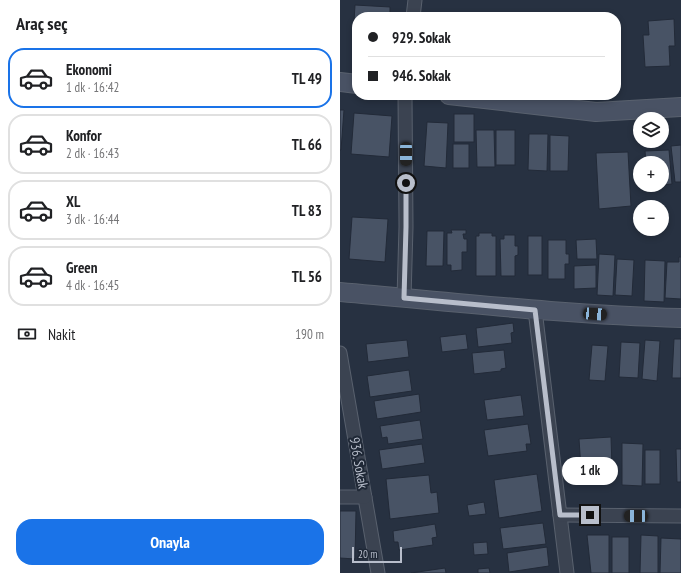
<!DOCTYPE html>
<html lang="tr">
<head>
<meta charset="utf-8">
<style>
  body { margin:0; font-family:"PT Sans Narrow",sans-serif; background:#f6f6f6; color:#202124; height:100vh; display:flex; flex-direction:column; font-size:15px; white-space:nowrap }
  * { box-sizing:border-box; margin:0 }
  p { font-size:13px; color:#757577 }
  .icon { flex:none; width:22px; height:22px; fill:none; stroke:currentColor; stroke-width:2; stroke-linecap:round; stroke-linejoin:round }
  .map { position:relative; flex:1; overflow:hidden }
  .side { display:flex; flex-direction:column; background:#fff; width:340px }
  .side>* { flex:none }
  .banner { position:absolute; left:12px; top:12px; width:269px; height:88px; border-radius:16px; box-shadow:0 2px 6px #0003; display:grid; align-content:center; height:88px; padding:0 16px; background:#fff }
  .fabs { position:absolute; left:293px; top:112px; display:grid; gap:8px }
  .fabs a { display:grid; place-items:center; width:36px; height:36px; border-radius:50%; background:#fff; box-shadow:0 2px 6px #0003; font-size:20px }
  .scale { position:absolute; left:12px; bottom:10px; width:50px; box-sizing:border-box; padding-left:4px; border:2px solid #b8becb; border-top:0; font-size:11px; line-height:14px; white-space:nowrap; color:#b8becb; -webkit-text-stroke:3px #1f2836; paint-order:stroke }
  .end { position:absolute; width:18px; height:18px; margin:-9px; border:5px solid #b8becb; background:#111; box-shadow:0 0 0 2px #111 }
  .from { border-radius:50% }
  .bubble { position:absolute; height:28px; border-radius:14px; background:#fff; box-shadow:0 2px 6px #0003; font-size:13px; font-weight:600; line-height:28px; text-align:center }
  .car { position:absolute; width:12px; height:24px; margin:-12px -6px; border-radius:5px; box-shadow:0 0 3px 1px #0007; background:linear-gradient(#222 24%,#8ab4d8 0 40%,#222 0 76%,#8ab4d8 0 86%,#222 0) }
  .banner b { display:flex; align-items:center; gap:14px; height:38px; font-size:15px }
  .banner b+b { border-top:1px solid #e0e0e0 }
  .banner i { width:10px; height:10px; background:#202124 }
  ul { padding:0; list-style:none }
  li { display:flex; align-items:center; gap:12px; height:60px; margin:0 8px 6px; padding:0 8px; border:2px solid #e0e0e0; border-radius:16px }
  li div { flex:1 }
  li b { display:block; font-size:15px }
  li em { font-style:normal; font-weight:600 }
  li.on { border-color:#1a73e8 }
  li>.icon { width:36px; height:36px; stroke-width:1.5 }
  h2 { padding:0 16px; font-size:18px; line-height:48px }
  .pay { display:flex; align-items:center; gap:10px; height:44px; padding:0 16px; font-size:15px }
  .pay p { margin-inline-start:auto }
  .primary-button { display:flex; gap:8px; margin-top:auto; padding:8px 16px }
  .primary-button a { flex:1; height:46px; border-radius:16px; background:#1a73e8; color:#fff; font-size:16px; font-weight:600; line-height:46px; text-align:center }
  main { display:flex; flex:1; min-height:0 }
  .map>svg:first-child { display:block }
</style>
</head>
<body>
<main>
<section class="side">
<h2>Araç seç</h2>
<ul>
<li class="on"><svg class="icon" aria-label="car" viewBox="0 0 24 24"><path d="M5 17H2v-5l4-1 3-4h7l3 4 3 1v5h-3M9 17h6M6 11h13"/><circle cx="7" cy="17" r="2"/><circle cx="17" cy="17" r="2"/></svg><div><b>Ekonomi</b><p>1 dk · 16:42</p></div><em>TL 49</em></li>
<li><svg class="icon" aria-label="car" viewBox="0 0 24 24"><path d="M5 17H2v-5l4-1 3-4h7l3 4 3 1v5h-3M9 17h6M6 11h13"/><circle cx="7" cy="17" r="2"/><circle cx="17" cy="17" r="2"/></svg><div><b>Konfor</b><p>2 dk · 16:43</p></div><em>TL 66</em></li>
<li><svg class="icon" aria-label="car" viewBox="0 0 24 24"><path d="M5 17H2v-5l4-1 3-4h7l3 4 3 1v5h-3M9 17h6M6 11h13"/><circle cx="7" cy="17" r="2"/><circle cx="17" cy="17" r="2"/></svg><div><b>XL</b><p>3 dk · 16:44</p></div><em>TL 83</em></li>
<li><svg class="icon" aria-label="car" viewBox="0 0 24 24"><path d="M5 17H2v-5l4-1 3-4h7l3 4 3 1v5h-3M9 17h6M6 11h13"/><circle cx="7" cy="17" r="2"/><circle cx="17" cy="17" r="2"/></svg><div><b>Green</b><p>4 dk · 16:45</p></div><em>TL 56</em></li>
</ul>
<div class="pay"><svg class="icon" aria-label="cash" viewBox="0 0 24 24"><path d="M3 7h18v10H3z"/><circle cx="12" cy="12" r="2"/></svg>Nakit<p>190 m</p></div>
<div class="primary-button"><a>Onayla</a></div>
</section>
<div class="map">
<svg width="341" height="573" viewBox="0 0 341 573">
  <rect width="100%" height="100%" fill="#273141"/>
  <g fill="#485365" stroke="#222a38">
    <path d="M 15,5 L 50,7 L 50,17 L 17,17 L 17,40 L 13,39 Z"/>
    <path d="M 334,19 L 335,46 L 329,46 L 330,66 L 305,67 L 303,35 L 309,35 L 308,21 Z"/>
    <path d="M 0,110 L 4,110 L 1,150 L 0,150 Z"/>
    <path d="M 14,113 L 52,116 L 49,157 L 11,154 Z"/>
    <rect x="114" y="114" width="20" height="28"/>
    <path d="M 87,122 L 108,123 L 106,168 L 84,166 Z"/>
    <path d="M 136,130 L 154,130 L 155,167 L 137,167 Z"/>
    <rect x="156" y="130" width="19" height="35"/>
    <path d="M 189,134 L 208,134 L 207,171 L 188,170 Z"/>
    <path d="M 210,135 L 229,136 L 228,171 L 210,171 Z"/>
    <rect x="113" y="144" width="16" height="24"/>
    <path d="M 341,145 L 341,182 L 335,182 L 331,146 Z"/>
    <path d="M 329,150 L 332,184 L 322,185 L 322,163 L 306,163 L 305,151 Z"/>
    <path d="M 288,152 L 291,206 L 259,209 L 256,153 Z"/>
    <path d="M 12,217 L 48,219 L 45,262 L 9,259 Z"/>
    <path d="M 111,230 L 126,230 L 126,234 L 123,234 L 124,239 L 127,239 L 127,252 L 122,252 L 122,270 L 111,271 L 111,265 L 107,265 L 107,233 L 112,233 Z"/>
    <path d="M 87,231 L 104,231 L 103,266 L 86,266 Z"/>
    <path d="M 139,233 L 152,233 L 152,236 L 156,236 L 156,276 L 136,276 L 136,236 L 139,236 Z"/>
    <path d="M 164,235 L 175,235 L 175,246 L 178,246 L 178,255 L 175,256 L 175,276 L 161,276 L 160,239 L 164,239 Z"/>
    <rect x="188" y="236" width="14" height="39"/>
    <path d="M 256,239 L 257,259 L 237,259 L 236,240 Z"/>
    <path d="M 208,240 L 226,240 L 226,254 L 229,254 L 229,264 L 225,264 L 225,279 L 208,279 Z"/>
    <path d="M 259,254 L 275,255 L 273,296 L 257,295 Z"/>
    <path d="M 339,257 L 341,257 L 341,299 L 325,298 L 327,262 L 339,262 Z"/>
    <path d="M 277,259 L 294,260 L 292,296 L 275,295 Z"/>
    <path d="M 305,260 L 325,261 L 324,302 L 304,301 Z"/>
    <path d="M 256,265 L 256,288 L 234,289 L 234,266 Z"/>
    <path d="M 173,323 L 174,332 L 171,333 L 172,343 L 138,347 L 136,328 Z"/>
    <path d="M 126,334 L 128,349 L 102,352 L 100,337 Z"/>
    <path d="M 334,339 L 341,339 L 341,378 L 332,378 Z"/>
    <path d="M 67,340 L 69,357 L 28,362 L 26,344 Z"/>
    <path d="M 305,340 L 320,341 L 317,381 L 302,379 Z"/>
    <path d="M 281,342 L 300,343 L 298,378 L 279,377 Z"/>
    <path d="M 252,345 L 268,346 L 265,381 L 249,380 Z"/>
    <path d="M 164,350 L 166,368 L 161,369 L 161,371 L 134,374 L 132,353 Z"/>
    <path d="M 69,370 L 72,391 L 30,397 L 27,376 Z"/>
    <path d="M 79,394 L 81,412 L 37,419 L 34,401 Z"/>
    <path d="M 181,395 L 184,416 L 147,420 L 144,400 Z"/>
    <path d="M 80,420 L 83,439 L 48,444 L 47,437 L 42,438 L 40,426 Z"/>
    <path d="M 188,424 L 191,444 L 186,444 L 187,451 L 148,456 L 144,430 Z"/>
    <path d="M 271,437 L 272,467 L 241,469 L 239,439 Z"/>
    <path d="M 282,443 L 303,444 L 302,486 L 282,485 Z"/>
    <path d="M 82,444 L 85,463 L 42,469 L 39,450 Z"/>
    <path d="M 336,449 L 341,449 L 341,482 L 337,482 Z"/>
    <rect x="305" y="450" width="15" height="34"/>
    <path d="M 197,474 L 202,511 L 159,518 L 154,480 Z"/>
    <path d="M 89,475 L 91,493 L 97,492 L 99,513 L 50,519 L 46,479 Z"/>
    <path d="M 144,502 L 146,514 L 129,516 L 127,505 Z"/>
    <path d="M 0,511 L 16,511 L 15,559 L 0,558 Z"/>
    <path d="M 203,523 L 206,544 L 163,549 L 160,528 Z"/>
    <path d="M 95,524 L 97,537 L 92,538 L 93,545 L 59,550 L 58,542 L 54,542 L 53,531 Z"/>
    <path d="M 247,535 L 269,535 L 269,573 L 251,573 Z"/>
    <path d="M 301,535 L 318,536 L 318,573 L 300,573 Z"/>
    <rect x="272" y="537" width="17" height="36"/>
    <path d="M 321,538 L 341,539 L 341,573 L 320,573 Z"/>
    <path d="M 147,542 L 148,554 L 134,555 L 133,543 Z"/>
    <path d="M 207,547 L 209,566 L 169,572 L 167,553 Z"/>
    <path d="M 105,568 L 106,573 L 71,573 Z"/>
    <path d="M 149,568 L 150,573 L 138,573 L 138,569 Z"/>
  </g>
  <g fill="none" stroke-linecap="round" stroke-linejoin="round">
    <g stroke="#59616e" stroke-width="15">
      <g id="street">
        <path d="M 73,17 L 75,0"/>
        <path d="M 64,298 L 66,227 L 65,95"/>
        <path d="M 195,310 L 227,573"/>
        <path d="M 0,353 L 38,573"/>
        <path d="M 0,497 L 25,497"/>
        <path d="M 220,515 L 341,516"/>
      </g>
    </g>
    <g stroke="#59616e" stroke-width="20">
      <g id="secondary">
        <path d="M 0,82 L 17,84"/>
        <path d="M 109,95 L 256,112 L 341,107"/>
        <path d="M 0,292 C 114,302 227,315 341,318"/>
      </g>
    </g>
    <use href="#street" stroke="#3b4351" stroke-width="13"/>
    <use href="#secondary" stroke="#495264" stroke-width="18"/>
  </g>
  <g fill="none" stroke-linecap="round" stroke-linejoin="round">
    <path stroke="#b8becb" stroke-width="5" d="M 66,183 L 66,227 L 64,298 L 195,310 L 220,515 L 250,515"/>
  </g>
  <g text-anchor="middle" stroke-width="4" stroke-linejoin="round" paint-order="stroke">
    <g font-size="14" fill="#b8becb" stroke="#1f2836">
      <text transform="translate(19 463) rotate(80)" y="5">936. Sokak</text>
    </g>
  </g>
</svg>
<div class="fabs">
<a><svg class="icon" aria-label="layers" viewBox="0 0 24 24"><path d="M12 4l9 5-9 5-9-5zM3 14l9 5 9-5"/></svg></a>
<a>+</a>
<a>−</a>
</div>
<div class="scale">20 m</div>
<i class="end from" style="left:66px;top:183px"></i>
<i class="end" style="left:250px;top:515px"></i>
<div class="bubble" style="left:222px;top:457px;width:56px">1 dk</div>
<i class="car" style="left:66px;top:154px;rotate:180deg"></i>
<i class="car" style="left:255px;top:314px;rotate:94deg"></i>
<i class="car" style="left:296px;top:516px;rotate:271deg"></i>
<div class="banner">
<b><i class="from"></i>929. Sokak</b>
<b><i></i>946. Sokak</b>
</div>
</div>
</main>
</body>
</html>
